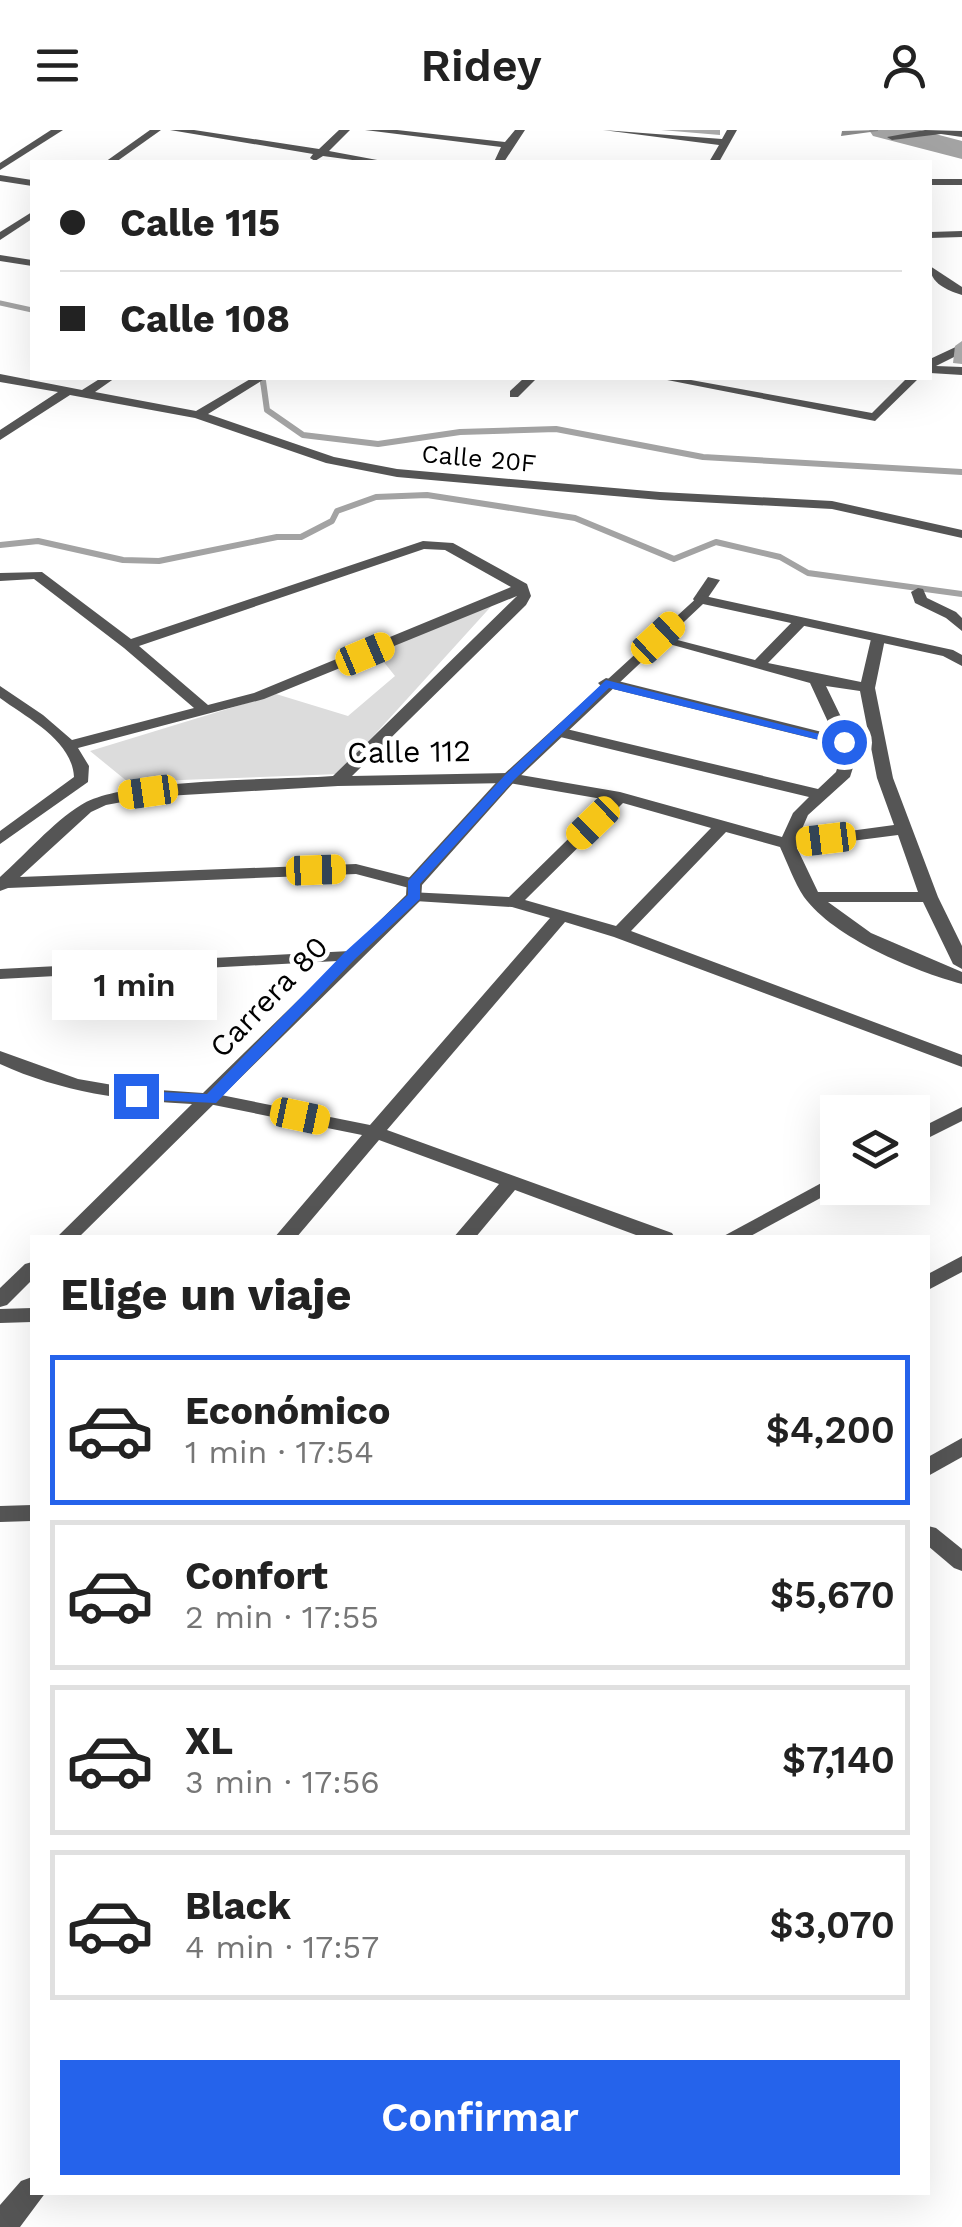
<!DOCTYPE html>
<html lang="es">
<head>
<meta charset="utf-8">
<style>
  body { margin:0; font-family:"Work Sans",sans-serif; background:#f6f6f6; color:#222; height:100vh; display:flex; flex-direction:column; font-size:38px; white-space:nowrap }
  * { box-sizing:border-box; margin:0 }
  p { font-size:32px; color:#767676 }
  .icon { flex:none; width:55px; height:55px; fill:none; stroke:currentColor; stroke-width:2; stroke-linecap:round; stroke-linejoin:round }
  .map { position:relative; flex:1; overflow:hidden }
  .details { position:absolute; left:30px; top:1105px; width:900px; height:960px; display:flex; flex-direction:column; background:#fff; border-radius:0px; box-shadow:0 10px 40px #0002 }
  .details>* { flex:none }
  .banner { position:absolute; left:30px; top:30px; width:902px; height:220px; border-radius:0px; box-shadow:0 10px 40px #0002; display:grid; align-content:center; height:220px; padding:0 30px; background:#fff }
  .tools { position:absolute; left:820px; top:965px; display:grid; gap:20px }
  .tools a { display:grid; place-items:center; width:110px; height:110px; border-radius:0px; background:#fff; box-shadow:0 10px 40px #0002; font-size:50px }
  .end { position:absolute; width:45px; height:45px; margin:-22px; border:12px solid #2563eb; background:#fff; box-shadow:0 0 0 5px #fff }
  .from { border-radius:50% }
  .bubble { position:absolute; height:70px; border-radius:0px; background:#fff; box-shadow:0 10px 40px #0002; font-size:32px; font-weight:600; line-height:70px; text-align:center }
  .car { position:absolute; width:30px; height:60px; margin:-30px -15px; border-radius:12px; box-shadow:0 0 8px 2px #0007; background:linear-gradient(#f5c518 24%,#345 0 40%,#f5c518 0 76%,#345 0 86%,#f5c518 0) }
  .banner b { display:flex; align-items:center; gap:35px; height:95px; font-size:38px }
  .banner b+b { border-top:2px solid #e0e0e0 }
  .banner i { width:25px; height:25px; background:#222 }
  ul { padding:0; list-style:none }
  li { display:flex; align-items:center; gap:30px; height:150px; margin:0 20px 15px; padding:0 10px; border:5px solid #e0e0e0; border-radius:0px }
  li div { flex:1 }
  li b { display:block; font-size:38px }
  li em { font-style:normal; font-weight:600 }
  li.on { border-color:#2563eb }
  li>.icon { width:90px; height:90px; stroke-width:1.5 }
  h2 { padding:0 30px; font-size:45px; line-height:120px }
  .primary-button { display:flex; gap:20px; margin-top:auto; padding:20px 30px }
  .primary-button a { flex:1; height:115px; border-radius:0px; background:#2563eb; color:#fff; font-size:40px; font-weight:600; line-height:115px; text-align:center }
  header { display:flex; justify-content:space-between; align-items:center; height:130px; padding:0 30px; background:#fff; font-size:45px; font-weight:600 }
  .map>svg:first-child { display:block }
</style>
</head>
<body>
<header><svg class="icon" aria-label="menu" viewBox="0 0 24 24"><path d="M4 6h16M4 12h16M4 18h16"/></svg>Ridey<svg class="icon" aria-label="person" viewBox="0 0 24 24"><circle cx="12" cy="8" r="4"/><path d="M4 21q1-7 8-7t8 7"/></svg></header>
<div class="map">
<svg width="962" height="2097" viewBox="0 0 962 2097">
  <rect width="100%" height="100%" fill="#fff"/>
  <path fill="#dcdcdc" d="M 496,471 L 339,644 L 128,652 L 90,621 L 276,564 L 348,586 L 395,546 L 375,521 Z"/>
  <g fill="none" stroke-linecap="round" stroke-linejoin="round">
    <g stroke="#a3a3a3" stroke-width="5">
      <path d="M 0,173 L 32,180"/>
      <path d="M 262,248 L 263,254"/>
    </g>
    <g stroke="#a3a3a3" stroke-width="6">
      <path d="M 263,251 L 267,280 L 303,305 L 378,314 L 460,302 L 556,299 L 703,327 L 962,342"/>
      <path d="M 0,415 L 38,411 L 123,430 L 159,431 L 277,407 L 301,407 L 332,391 L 337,381 L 376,367 L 427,365 L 575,388 L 674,429 L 716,412 L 780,427 L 808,443 L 962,464"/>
    </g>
    <path fill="#a3a3a3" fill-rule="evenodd" d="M 869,0 L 920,0 L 962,11 L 962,29 L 873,6 Z"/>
    <g fill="#555" fill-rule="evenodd">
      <path d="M 51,0 L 63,0 L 0,40 L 0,33 Z"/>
      <path d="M 150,0 L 161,0 L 116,32 L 105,32 Z"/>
      <path d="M 170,0 L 194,0 L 319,19 L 339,0 L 350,0 L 329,21 L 388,32 L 367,32 L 323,26 L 315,31 L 310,28 L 313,24 Z"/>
      <path d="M 365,0 L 397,0 L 505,12 L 515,0 L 525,0 L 504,32 L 494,32 L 501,17 Z"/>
      <path d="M 603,0 L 722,9 L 727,0 L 737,0 L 719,32 L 709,32 L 719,15 Z"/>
      <path d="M 925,0 L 962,1 L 962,7 L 941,4 L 892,10 L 887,7 Z"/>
      <path d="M 0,45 L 32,50 L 32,56 L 0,51 Z"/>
      <rect x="930" y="49" width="32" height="6"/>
      <path d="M 32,82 L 32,89 L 0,110 L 0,102 Z"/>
      <path d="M 962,101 L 962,107 L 930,108 L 930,102 Z"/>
      <path d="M 0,125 L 32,130 L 32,136 L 0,131 Z"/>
      <path d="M 930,136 L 962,157 L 962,165 C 946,160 930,153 930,136 Z"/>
      <path d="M 962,214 L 962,223 L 936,236 L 962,237 L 962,245 L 930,243 L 930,229 Z"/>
      <path d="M 0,244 L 82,260 L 101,248 L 115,248 L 95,262 L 196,281 L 252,248 L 266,248 L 208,284 L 334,327 L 397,339 L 660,362 L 832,371 L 962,400 L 962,408 L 832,379 L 660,370 L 397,347 L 326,333 L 195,288 L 70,265 L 0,310 L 0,300 L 58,262 L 0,252 Z"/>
      <path d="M 524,248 L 537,248 L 518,267 L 510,267 L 510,261 Z"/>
      <path d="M 657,248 L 680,248 L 872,283 L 907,248 L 919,248 L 875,291 Z"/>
      <path d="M 423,411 L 453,413 L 527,454 L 531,466 L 526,475 L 352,646 L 509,643 L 620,662 L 782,707 L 793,683 L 809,667 L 552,605 L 550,602 L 558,597 L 818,659 L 836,642 L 842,622 L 839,615 L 601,556 L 598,553 L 606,548 L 834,605 L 810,553 L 651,509 L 658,505 L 755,530 L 796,488 L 806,488 L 806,494 L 768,533 L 861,552 L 871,509 L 878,505 L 883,506 L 885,509 L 875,558 L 893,648 L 938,767 L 962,816 L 962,839 L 953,834 L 923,772 L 828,772 L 871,803 L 962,842 L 962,854 C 914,841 834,808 804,767 C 794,752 788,734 780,717 L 726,702 L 631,801 L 962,925 L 962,937 L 614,807 L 565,792 L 387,1000 L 672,1103 L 675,1108 L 644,1108 L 515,1060 L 475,1108 L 453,1108 L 499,1054 L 379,1010 L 296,1108 L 274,1108 L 362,1005 L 204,973 L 201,969 L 204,965 L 211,963 L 370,995 L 550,788 L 512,777 L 415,771 L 409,770 L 406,766 L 409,762 L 509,767 L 608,670 L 509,653 L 338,656 L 149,667 L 106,675 L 91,682 L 20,747 L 356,734 L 419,750 L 422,754 L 413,759 L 356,744 L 8,758 L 0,761 L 0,747 C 26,724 52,693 81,675 C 122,648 278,650 333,646 L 517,466 L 264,569 L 78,618 L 89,636 L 88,652 L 0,714 L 0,701 L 74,647 C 72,610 27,588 0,568 L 0,556 L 43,585 L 72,610 L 194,578 L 124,518 L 34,449 L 0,451 L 0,443 L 42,442 L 131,509 ZM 424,419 L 445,420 L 511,457 L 254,563 L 208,575 L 139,516 ZM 826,556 L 860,561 L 877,648 L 894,695 L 798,708 L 808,685 L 850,647 L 858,622 ZM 623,673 L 711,698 L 616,796 L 525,770 ZM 898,705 L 918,762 L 818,762 L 797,718 Z"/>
      <path d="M 708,447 L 720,450 L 705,472 L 695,472 L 693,469 Z"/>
      <path d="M 918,458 L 923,459 L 927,468 L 956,482 L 962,488 L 962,501 L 946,488 L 915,473 L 911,462 Z"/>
      <path d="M 350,821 L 356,822 L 359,826 L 356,830 L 0,849 L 0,839 Z"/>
      <path d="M 962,977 L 962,991 L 912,1016 L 912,1002 Z"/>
      <path d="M 838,1044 L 839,1058 L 747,1108 L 720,1108 Z"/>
      <path d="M 962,1126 L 962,1142 L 928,1160 L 928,1144 Z"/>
      <path d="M 32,1178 L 32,1192 L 0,1193 L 0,1179 Z"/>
      <path d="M 962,1308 L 962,1327 L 928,1346 L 928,1327 Z"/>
      <path d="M 32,1375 L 32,1391 L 0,1392 L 0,1376 Z"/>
      <path d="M 928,1396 L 936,1398 L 962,1419 L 962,1441 L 954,1438 L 928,1416 Z"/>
      <path d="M 32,2047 L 32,2062 L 46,2062 L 20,2097 L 0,2097 L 0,2075 L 21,2051 Z"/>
    </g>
    <g fill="#555" fill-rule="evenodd">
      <path d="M 700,465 L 953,520 L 962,525 L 962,536 L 943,526 L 703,474 L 515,651 L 422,755 L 421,770 L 78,1108 L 56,1108 L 192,974 C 126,971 61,962 0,934 L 0,921 L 78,949 L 130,958 L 203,963 L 406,765 L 407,750 L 503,645 Z"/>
      <path d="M 32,1132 L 32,1150 L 7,1175 L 0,1177 L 0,1158 L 25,1134 Z"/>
    </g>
  </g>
  <g fill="#a9a9a9">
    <path d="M 661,0 L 720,0 L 720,5 Z"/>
    <path d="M 962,211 L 962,234 L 953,233 L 955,216 Z"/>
  </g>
  <path fill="#898989" d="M 878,0 L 878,1 L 841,6 L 842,1 Z"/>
  <path fill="#2563eb" d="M 606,550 L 851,612 L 844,616 L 609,558 L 514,650 L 420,754 L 420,769 L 355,829 L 216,973 L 130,969 L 128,966 L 136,961 L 207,964 L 345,822 L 408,765 L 408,751 L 505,645 Z"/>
  <g text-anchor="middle" stroke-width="9" stroke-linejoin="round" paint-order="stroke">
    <g font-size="25" fill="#000" stroke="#fff">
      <text transform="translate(479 328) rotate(5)" y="9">Calle 20F</text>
    </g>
    <g font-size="30" fill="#000" stroke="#fff">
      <text transform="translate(409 622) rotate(-1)" y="10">Calle 112</text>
      <text transform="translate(269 867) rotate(-46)" y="10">Carrera 80</text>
    </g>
  </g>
</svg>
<div class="tools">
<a><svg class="icon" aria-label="layers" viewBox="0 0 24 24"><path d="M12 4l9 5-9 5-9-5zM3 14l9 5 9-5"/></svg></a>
</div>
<i class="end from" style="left:844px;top:612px"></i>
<i class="end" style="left:136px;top:966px"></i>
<div class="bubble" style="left:52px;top:820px;width:165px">1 min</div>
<i class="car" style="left:658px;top:508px;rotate:47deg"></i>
<i class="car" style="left:365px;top:524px;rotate:67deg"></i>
<i class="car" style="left:148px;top:662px;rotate:262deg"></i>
<i class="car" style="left:593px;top:693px;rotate:226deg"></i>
<i class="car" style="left:826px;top:709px;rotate:263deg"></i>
<i class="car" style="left:316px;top:740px;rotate:88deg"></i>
<i class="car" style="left:300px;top:986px;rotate:102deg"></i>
<div class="banner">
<b><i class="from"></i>Calle 115</b>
<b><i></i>Calle 108</b>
</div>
<section class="details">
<h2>Elige un viaje</h2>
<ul>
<li class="on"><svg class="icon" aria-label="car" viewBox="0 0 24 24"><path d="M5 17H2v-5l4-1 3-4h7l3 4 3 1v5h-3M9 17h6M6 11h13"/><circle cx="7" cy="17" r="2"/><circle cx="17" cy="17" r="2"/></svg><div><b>Económico</b><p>1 min · 17:54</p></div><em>$4,200</em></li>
<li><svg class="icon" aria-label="car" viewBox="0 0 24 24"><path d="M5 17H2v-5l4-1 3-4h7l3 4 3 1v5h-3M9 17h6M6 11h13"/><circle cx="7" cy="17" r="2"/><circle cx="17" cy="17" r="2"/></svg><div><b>Confort</b><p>2 min · 17:55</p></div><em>$5,670</em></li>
<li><svg class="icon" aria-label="car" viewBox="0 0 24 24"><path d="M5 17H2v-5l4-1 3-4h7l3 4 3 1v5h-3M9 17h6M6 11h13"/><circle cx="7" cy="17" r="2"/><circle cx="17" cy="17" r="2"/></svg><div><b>XL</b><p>3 min · 17:56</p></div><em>$7,140</em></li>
<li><svg class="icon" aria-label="car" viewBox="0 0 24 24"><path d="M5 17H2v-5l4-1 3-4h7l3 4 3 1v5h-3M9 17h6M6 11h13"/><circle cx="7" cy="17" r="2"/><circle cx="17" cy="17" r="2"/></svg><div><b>Black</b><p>4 min · 17:57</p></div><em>$3,070</em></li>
</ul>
<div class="primary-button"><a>Confirmar</a></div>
</section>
</div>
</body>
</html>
